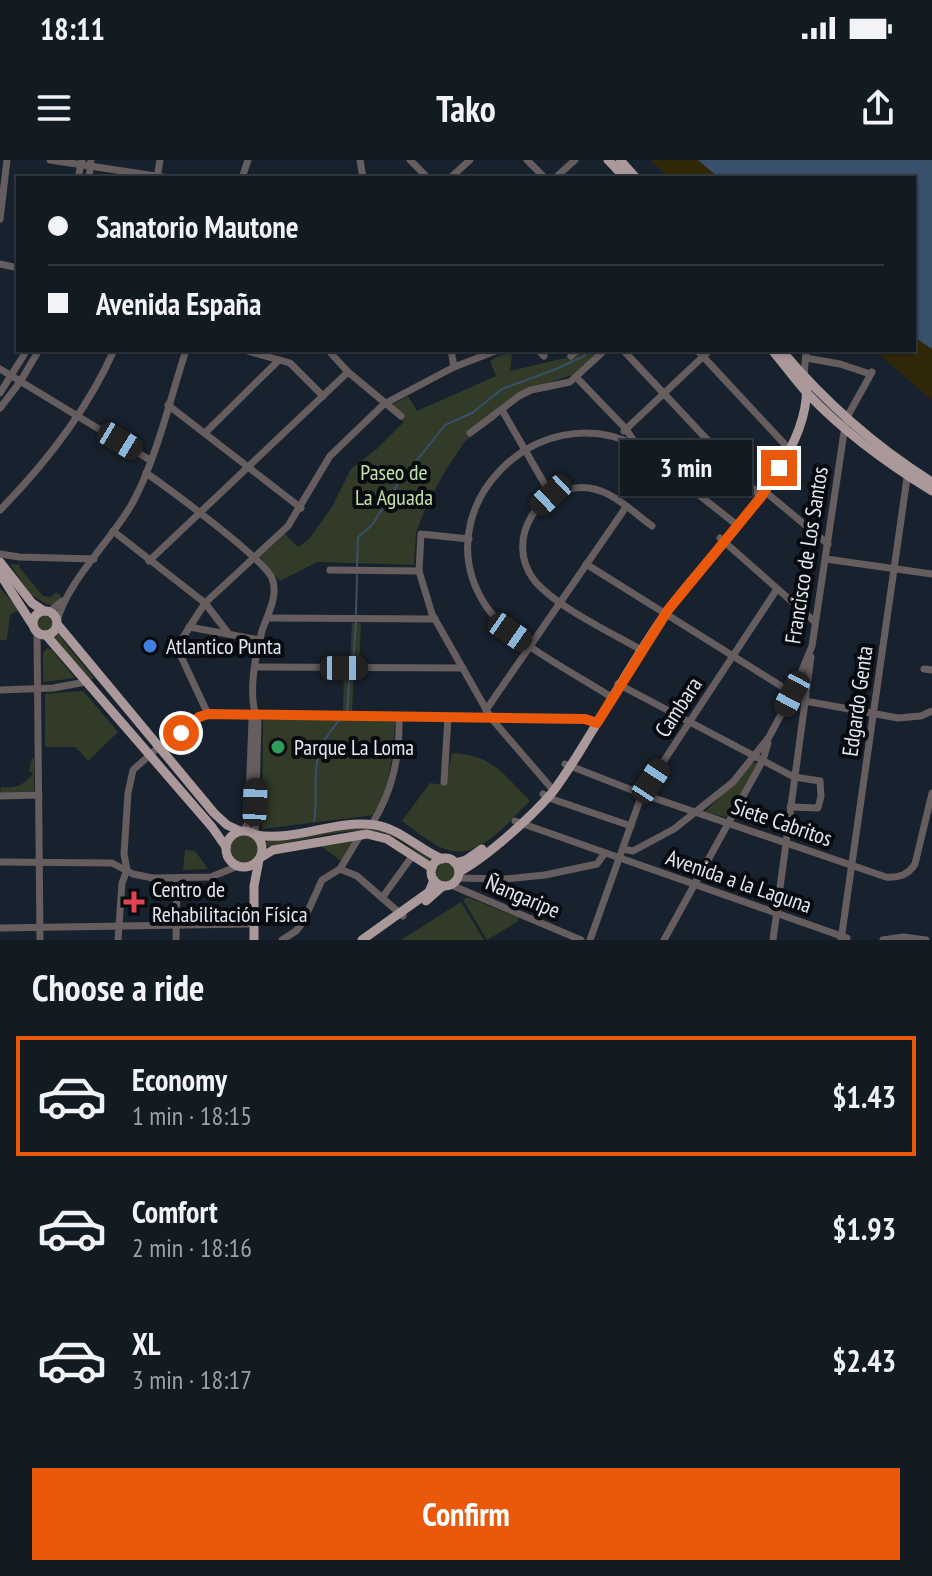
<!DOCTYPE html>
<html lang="en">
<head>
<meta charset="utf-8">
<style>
  body { margin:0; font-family:"PT Sans Narrow",sans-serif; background:#1f272f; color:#f1f3f6; height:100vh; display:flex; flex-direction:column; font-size:30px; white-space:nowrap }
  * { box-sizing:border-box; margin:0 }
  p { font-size:26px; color:#9ca1a5 }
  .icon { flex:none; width:44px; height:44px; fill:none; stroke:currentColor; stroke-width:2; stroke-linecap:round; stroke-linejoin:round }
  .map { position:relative; height:780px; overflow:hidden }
  .sheet { display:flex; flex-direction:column; background:#121a22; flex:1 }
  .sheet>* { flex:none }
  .guide { position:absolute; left:16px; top:16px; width:900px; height:176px; border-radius:0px; box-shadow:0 2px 6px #0004,0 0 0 2px #313840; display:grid; align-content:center; height:176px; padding:0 32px; background:#121a22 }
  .end { position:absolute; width:36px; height:36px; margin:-18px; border:10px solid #ea580c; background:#fff; box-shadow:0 0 0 4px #fff }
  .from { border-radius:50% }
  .bubble { position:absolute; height:56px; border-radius:0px; background:#121a22; box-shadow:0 2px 6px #0004,0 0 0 2px #313840; font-size:26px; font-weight:800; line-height:56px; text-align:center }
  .car { position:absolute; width:24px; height:48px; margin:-24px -12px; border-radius:10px; box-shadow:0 0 6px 2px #0007; background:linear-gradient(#222 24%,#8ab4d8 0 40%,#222 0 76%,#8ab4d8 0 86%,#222 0) }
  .guide b { display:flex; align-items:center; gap:28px; height:76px; font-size:30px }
  .guide b+b { border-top:2px solid #313840 }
  .guide i { width:20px; height:20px; background:#f1f3f6 }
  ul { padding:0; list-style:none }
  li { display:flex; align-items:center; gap:24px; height:120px; margin:0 16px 12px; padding:0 16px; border:4px solid transparent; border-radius:0px }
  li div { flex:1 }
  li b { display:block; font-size:30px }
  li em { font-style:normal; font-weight:800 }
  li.selected { border-color:#ea580c }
  li>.icon { width:72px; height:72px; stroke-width:1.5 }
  h2 { padding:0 32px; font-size:36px; line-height:96px }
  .action { display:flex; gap:16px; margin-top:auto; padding:16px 32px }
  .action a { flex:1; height:92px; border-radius:0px; background:#ea580c; color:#fff; font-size:32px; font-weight:800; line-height:92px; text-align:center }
  .status { display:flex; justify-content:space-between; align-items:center; height:56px; padding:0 40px; background:#121a22; direction:ltr }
  .status svg { height:22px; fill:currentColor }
  header { display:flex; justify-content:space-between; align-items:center; height:104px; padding:0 32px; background:#121a22; font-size:36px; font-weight:800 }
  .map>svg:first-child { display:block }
</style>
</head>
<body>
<div class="status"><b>18:11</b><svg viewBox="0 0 49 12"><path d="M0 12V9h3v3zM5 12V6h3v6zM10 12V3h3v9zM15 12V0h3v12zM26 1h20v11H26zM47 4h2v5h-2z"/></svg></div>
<header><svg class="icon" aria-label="menu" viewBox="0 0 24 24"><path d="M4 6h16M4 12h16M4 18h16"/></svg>Tako<svg class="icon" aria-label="share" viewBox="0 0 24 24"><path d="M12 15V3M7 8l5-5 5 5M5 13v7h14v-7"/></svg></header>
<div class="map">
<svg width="932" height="780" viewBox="0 0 932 780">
  <rect width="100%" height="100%" fill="#18222e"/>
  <g fill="#313b28">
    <path d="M 572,190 L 601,190 L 576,214 L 525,230 L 500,247 L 496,259 L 465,281 L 444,313 L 425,349 L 416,373 L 414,405 L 317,402 L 280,421 L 260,397 L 285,374 L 298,387 L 309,379 L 332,347 L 351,309 L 378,288 L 404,262 L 387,248 L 408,236 L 417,251 L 496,216 L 490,201 L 500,195 L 512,193 L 510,211 L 565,198 Z"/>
    <path d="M 10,404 L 21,405 L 19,407 L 43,436 L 51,437 L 56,432 L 61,436 L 54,445 L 46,444 L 30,434 Z"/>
    <path d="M 0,428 L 19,450 L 10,455 L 7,480 L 0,480 Z"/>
    <circle cx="45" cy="464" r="9"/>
    <path d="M 352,463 L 361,463 L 359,504 L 350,503 Z"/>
    <path d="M 58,471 L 65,483 L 94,518 L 90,520 L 51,478 Z"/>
    <path d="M 47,488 L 52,490 L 75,518 L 43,522 L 43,493 Z"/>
    <path d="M 344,512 L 354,512 L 352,551 L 343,550 Z"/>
    <path d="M 83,531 L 118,572 L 88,601 L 76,587 L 45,587 L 45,534 Z"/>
    <path d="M 263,560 L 395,560 C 393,598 391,621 374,655 L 262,669 Z"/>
    <path d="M 452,593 C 493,595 503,614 530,641 C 504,665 475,707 438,686 C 425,679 413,669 402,661 L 430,623 L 445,625 Z"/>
    <path d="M 32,598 L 34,599 L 34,631 L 0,633 L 1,627 C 15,629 24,625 33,614 L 29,611 Z"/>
    <path d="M 753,603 L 759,603 L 729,658 L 705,652 Z"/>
    <path d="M 355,667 L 392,672 L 435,700 L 432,704 C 419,695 404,680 390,675 C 355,662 300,682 264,687 L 262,679 Z"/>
    <circle cx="244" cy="690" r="15"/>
    <path d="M 353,680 L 354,682 L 341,701 L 321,686 Z"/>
    <path d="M 185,690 L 195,691 L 208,709 L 183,710 Z"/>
    <circle cx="446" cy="712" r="10"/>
    <path d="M 467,737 L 519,758 L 517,762 L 487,780 L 463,740 Z"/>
    <path d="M 461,742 L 484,780 L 401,780 Z"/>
  </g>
  <g fill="#302807">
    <path d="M 651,0 L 698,0 L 719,18 L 669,18 Z"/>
    <path d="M 914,177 L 932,189 L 932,240 L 874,190 L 914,190 Z"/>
  </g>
  <path fill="#38506b" d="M 698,0 L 932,0 L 932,189 L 914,177 L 914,18 L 719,18 Z"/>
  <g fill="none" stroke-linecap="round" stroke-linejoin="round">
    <g stroke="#38506b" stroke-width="2">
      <path d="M 357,406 L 358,377 L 372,365 L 398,324 L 445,265 L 472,253 L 502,229 L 556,209 L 584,196 L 589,190"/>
      <path d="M 356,454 L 357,415"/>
      <path d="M 353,503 L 356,461"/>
      <path d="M 347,552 L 350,512"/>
      <path d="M 314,661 C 318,640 313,618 318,597 C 320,583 331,571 340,559"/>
    </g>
    <g stroke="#665d5e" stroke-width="7">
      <path d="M 50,0 L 169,18"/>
      <path d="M 360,0 L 363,18"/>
      <path d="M 410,0 L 428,18"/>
      <path d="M 527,0 L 545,18"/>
      <path d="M 78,18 L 82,0"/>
      <path d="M 89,18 L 91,0"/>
      <path d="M 157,18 L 160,0"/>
      <path d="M 242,18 L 248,0"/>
      <path d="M 450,18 L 470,0"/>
      <path d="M 555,18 L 575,0"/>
      <path d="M 0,59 L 7,0"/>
      <path d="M 0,104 L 18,108"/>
      <path d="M 244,190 L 290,203 L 323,236"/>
      <path d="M 328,190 L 348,212 L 401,256"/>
      <path d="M 451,190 L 454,207"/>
      <path d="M 538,190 L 544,196"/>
      <path d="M 623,190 L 761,337"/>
      <path d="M 697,190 L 789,289"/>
      <path d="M 571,196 L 577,190"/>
      <path d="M 806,198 L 840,204 L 870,214"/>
      <path d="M 0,209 L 150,300"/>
      <path d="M 804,217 L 806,190"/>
      <path d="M 577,218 L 626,269 L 637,286 L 737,365"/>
      <path d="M 0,233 L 27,190"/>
      <path d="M 168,245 L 301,348"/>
      <path d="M 0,248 L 20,222 L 39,190"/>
      <path d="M 502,250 L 551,335"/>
      <path d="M 624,271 L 710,190"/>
      <path d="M 205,273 L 278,201"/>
      <path d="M 470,273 L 519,236 L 531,230 L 570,222 L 605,190"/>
      <path d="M 146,313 C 168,328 264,399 272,418 C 279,436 267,455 262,471 C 255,496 247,538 258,561 L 255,675"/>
      <path d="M 762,329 L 828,384"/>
      <path d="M 0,350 C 46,303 87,251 114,190"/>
      <path d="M 113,371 L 205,443 L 228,473"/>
      <path d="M 720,378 L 815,462"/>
      <path d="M 469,379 L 421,374 L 419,411 L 432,454 L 491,558 L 553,630"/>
      <path d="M 0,394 L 19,397 L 94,399"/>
      <path d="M 826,399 L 932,414"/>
      <path d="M 149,401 L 348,212"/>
      <path d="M 586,404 L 805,541 L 898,558 L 921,556 L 932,551"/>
      <path d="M 330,410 L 419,411"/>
      <path d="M 49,452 L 62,441"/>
      <path d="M 267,458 L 435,459"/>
      <path d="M 57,462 C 66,422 113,379 133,342 C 157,297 170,239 186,190"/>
      <path d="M 189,467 L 260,480"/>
      <path d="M 37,473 L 40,780"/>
      <path d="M 643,491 C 612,473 556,447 534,420 C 503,379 540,322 589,328 C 613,331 634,353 652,366"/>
      <path d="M 255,507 L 463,508"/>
      <path d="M 924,509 L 932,510"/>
      <path d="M 618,524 L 794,617 L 820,621 L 821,636 L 818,648 L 790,647"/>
      <path d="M 0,530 L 53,528 L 86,522"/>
      <path d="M 613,538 C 576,514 509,481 486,446 C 422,349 538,234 637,286"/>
      <path d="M 486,550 L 626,347"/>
      <path d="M 208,554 L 178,490 L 178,485 L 205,443 L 288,366 L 330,296 L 384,244 L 454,207 L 498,190"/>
      <path d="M 565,604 L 642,634 L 886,717 C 899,718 908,715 915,704 L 932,633"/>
      <path d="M 444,622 L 448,557"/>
      <path d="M 543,634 L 552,639 L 631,666"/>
      <path d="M 0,636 L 39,635"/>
      <path d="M 515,661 L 847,778"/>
      <path d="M 372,664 C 393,630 400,596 399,556"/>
      <path d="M 243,671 L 248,663 L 252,561 L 255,555"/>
      <path d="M 623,689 L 633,691 L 674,669 L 733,622 L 769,577 L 792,534 L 812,486 L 846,259 L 872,212"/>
      <path d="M 0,702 L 112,703 L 133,714 L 153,718 L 211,717 L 238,706"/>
      <path d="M 340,709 L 357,716 L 403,756"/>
      <path d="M 458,718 L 505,719 L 545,715 L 597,704 L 605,693"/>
      <path d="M 451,725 L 581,780"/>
      <path d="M 382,738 L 413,695"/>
      <path d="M 0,768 L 248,764"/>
      <path d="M 118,780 L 122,723 L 127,710 L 124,694 L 128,633 L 133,610 L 171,576 L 199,557 L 208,554 L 585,559 L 597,563"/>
      <path d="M 176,780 L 177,718"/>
      <path d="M 282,780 L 296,771 L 303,762 L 322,720 L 340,709 L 361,674"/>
      <path d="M 590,780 L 642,634 L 777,429"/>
      <path d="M 664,780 L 763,600 L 768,583"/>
      <path d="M 773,780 L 811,497"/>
      <path d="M 841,780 L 908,311"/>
      <path d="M 883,780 L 903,777 L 926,780"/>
    </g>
    <g stroke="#ab989a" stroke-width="9">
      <path d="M 608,0 L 625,18"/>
      <path d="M 620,0 L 636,18"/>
      <path d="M 772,190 C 784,204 795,220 808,234 C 844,272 888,304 932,331"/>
      <path d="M 781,190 C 825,242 874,286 932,322"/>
      <path d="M 0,402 L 32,443 L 44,451"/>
      <path d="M 0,414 L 32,464"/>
      <circle cx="45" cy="463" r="12"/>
      <path d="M 57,464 L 214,653 L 227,665 L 240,671"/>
      <path d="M 46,475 L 212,667 L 226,687"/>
      <circle cx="244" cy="689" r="18"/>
      <path d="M 256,675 C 296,682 335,659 375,665 C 401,669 418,689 442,699"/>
      <path d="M 260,698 L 273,690 L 367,674 L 387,679 L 432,708"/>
      <circle cx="445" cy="712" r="14"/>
      <path d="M 455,703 L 466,700 L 482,689"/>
      <path d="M 459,712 C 487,697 530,658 551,634 C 566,615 578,594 591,573 C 616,532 640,489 668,450 C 711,391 815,297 806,221"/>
      <path d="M 426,741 L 443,726"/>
      <path d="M 254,780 L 254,726 L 259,700"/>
      <path d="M 362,780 L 429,732 L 434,720"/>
    </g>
  </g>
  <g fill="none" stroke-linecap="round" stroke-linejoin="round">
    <path stroke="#ea580c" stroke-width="10" d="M 181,573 L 199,557 L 208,554 L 585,559 L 597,563 L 668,450 L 761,337 L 779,308"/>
  </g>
  <circle fill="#3f7fe0" stroke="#070b10" stroke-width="3" cx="150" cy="486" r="8"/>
  <circle fill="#2e9e5b" stroke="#070b10" stroke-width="3" cx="278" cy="587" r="8"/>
  <path fill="#e0444e" stroke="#070b10" stroke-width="3" d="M130 730h8v8h8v8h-8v8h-8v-8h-8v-8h8z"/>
  <g text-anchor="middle" stroke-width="8" stroke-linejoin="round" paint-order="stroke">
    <g font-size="22" fill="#c2e1a7" stroke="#070b10">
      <text x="394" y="320">Paseo de<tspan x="394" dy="25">La Aguada</tspan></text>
    </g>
    <g font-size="22" fill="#e1e8f0" stroke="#070b10">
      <text transform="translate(806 395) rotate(-81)" y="8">Francisco de Los Santos</text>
      <text transform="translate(857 541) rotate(-82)" y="8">Edgardo Genta</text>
      <text transform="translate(678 547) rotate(-57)" y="8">Cambara</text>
      <text transform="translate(782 662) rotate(19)" y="8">Siete Cabritos</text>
      <text transform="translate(739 721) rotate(19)" y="8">Avenida a la Laguna</text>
      <text transform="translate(523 736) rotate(23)" y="8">Ñangaripe</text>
    </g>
    <g font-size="22" fill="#e1e8f0" stroke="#070b10" text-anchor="start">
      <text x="166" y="494">Atlantico Punta</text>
      <text x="294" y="595">Parque La Loma</text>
      <text x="152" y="737">Centro de<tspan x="152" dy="25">Rehabilitación Física</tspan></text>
    </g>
  </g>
</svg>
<i class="end from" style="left:181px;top:573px"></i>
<i class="end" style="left:779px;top:308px"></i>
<div class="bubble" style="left:620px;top:280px;width:132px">3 min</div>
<i class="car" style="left:120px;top:281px;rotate:121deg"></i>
<i class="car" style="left:551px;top:335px;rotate:227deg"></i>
<i class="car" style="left:510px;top:472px;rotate:125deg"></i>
<i class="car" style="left:344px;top:508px;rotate:90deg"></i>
<i class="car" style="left:792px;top:534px;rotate:208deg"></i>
<i class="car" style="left:651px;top:621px;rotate:33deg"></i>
<i class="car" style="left:255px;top:642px;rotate:2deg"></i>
<div class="guide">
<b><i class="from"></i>Sanatorio Mautone</b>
<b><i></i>Avenida España</b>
</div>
</div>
<section class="sheet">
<h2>Choose a ride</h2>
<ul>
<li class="selected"><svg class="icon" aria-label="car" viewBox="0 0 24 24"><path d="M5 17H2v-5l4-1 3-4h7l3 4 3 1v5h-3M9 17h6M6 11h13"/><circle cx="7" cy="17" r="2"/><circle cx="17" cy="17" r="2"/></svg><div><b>Economy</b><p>1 min · 18:15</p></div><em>$1.43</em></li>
<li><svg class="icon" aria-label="car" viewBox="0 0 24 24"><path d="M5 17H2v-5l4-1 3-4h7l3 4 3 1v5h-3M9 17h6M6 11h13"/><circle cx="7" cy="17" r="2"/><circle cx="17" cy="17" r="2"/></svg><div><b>Comfort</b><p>2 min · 18:16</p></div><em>$1.93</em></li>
<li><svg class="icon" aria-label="car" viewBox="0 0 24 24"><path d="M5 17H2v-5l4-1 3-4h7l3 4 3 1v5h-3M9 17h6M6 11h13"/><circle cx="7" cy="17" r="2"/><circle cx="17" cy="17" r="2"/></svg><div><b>XL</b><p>3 min · 18:17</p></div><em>$2.43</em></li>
</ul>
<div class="action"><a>Confirm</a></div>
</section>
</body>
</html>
